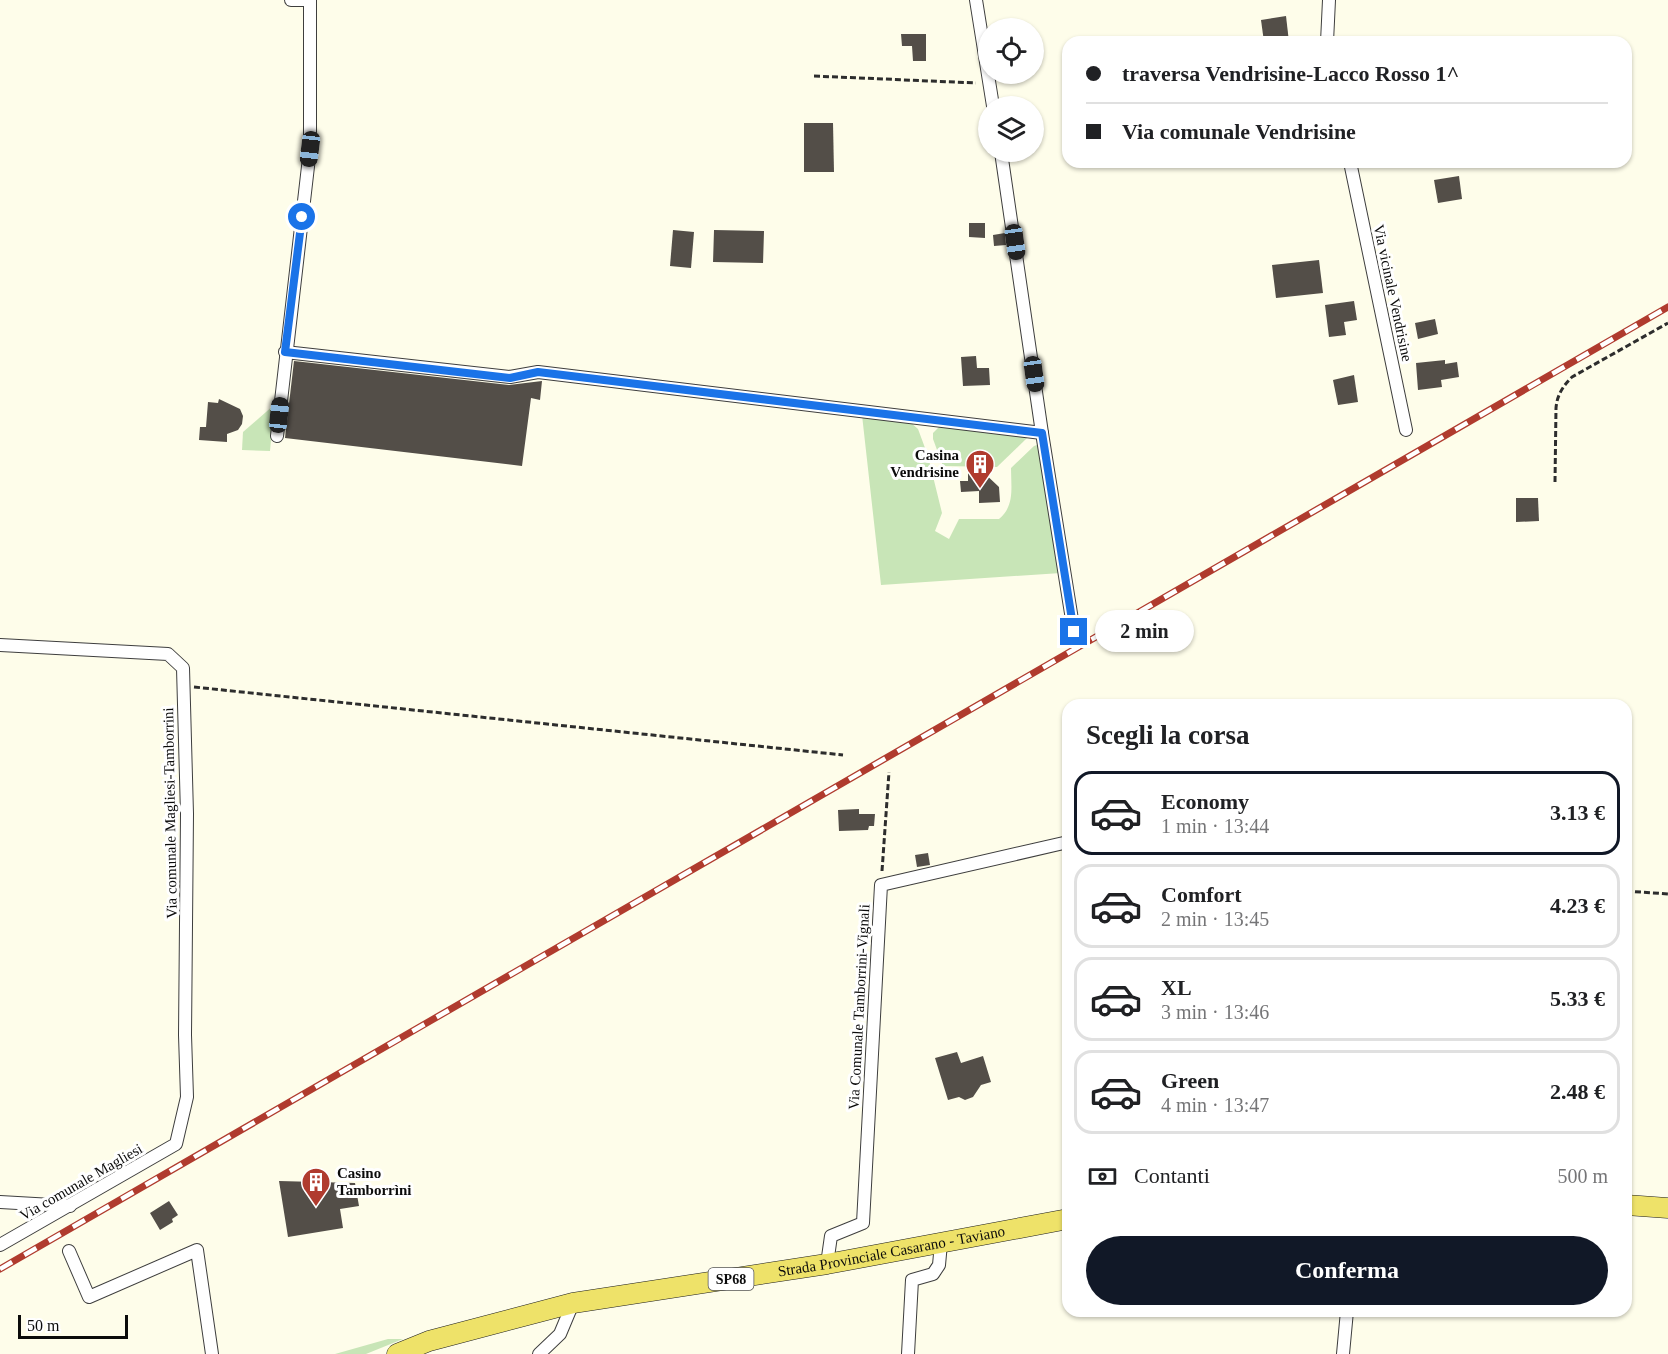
<!DOCTYPE html>
<html lang="it">
<head>
<meta charset="utf-8">
<style>
  body { margin:0; font-family:"Times New Roman",serif; background:#f6f6f6; color:#202124; height:100vh; display:flex; flex-direction:column; font-size:22px; white-space:nowrap }
  * { box-sizing:border-box; margin:0 }
  p { font-size:20px; color:#757577 }
  .icon { flex:none; width:33px; height:33px; fill:none; stroke:currentColor; stroke-width:2; stroke-linecap:round; stroke-linejoin:round }
  .map { position:relative; flex:1; overflow:hidden }
  .sheet { position:absolute; left:1062px; top:699px; width:570px; height:618px; display:flex; flex-direction:column; background:#fff; border-radius:18px; box-shadow:0 2px 4px #0004 }
  .sheet>* { flex:none }
  .guide { position:absolute; left:1062px; top:36px; width:570px; height:132px; border-radius:18px; box-shadow:0 2px 4px #0004; display:grid; align-content:center; height:132px; padding:0 24px; background:#fff }
  .fabs { position:absolute; left:978px; top:18px; display:grid; gap:12px }
  .fabs a { display:grid; place-items:center; width:66px; height:66px; border-radius:50%; background:#fff; box-shadow:0 2px 4px #0004; font-size:30px }
  .scale { position:absolute; left:18px; bottom:15px; width:110px; box-sizing:border-box; padding-left:6px; border:3px solid #0b0b0b; border-top:0; font-size:16px; line-height:21px; white-space:nowrap; color:#0b0b0b; -webkit-text-stroke:4px #fff; paint-order:stroke }
  .end { position:absolute; width:27px; height:27px; margin:-14px; border:8px solid #1a73e8; background:#fff; box-shadow:0 0 0 3px #fff }
  .from { border-radius:50% }
  .bubble { position:absolute; height:42px; border-radius:21px; background:#fff; box-shadow:0 2px 4px #0004; font-size:20px; font-weight:600; line-height:42px; text-align:center }
  .car { position:absolute; width:18px; height:36px; margin:-18px -9px; border-radius:8px; box-shadow:0 0 4px 2px #0007; background:linear-gradient(#222 24%,#8ab4d8 0 40%,#222 0 76%,#8ab4d8 0 86%,#222 0) }
  .guide b { display:flex; align-items:center; gap:21px; height:57px; font-size:22px }
  .guide b+b { border-top:2px solid #e0e0e0 }
  .guide i { width:15px; height:15px; background:#202124 }
  ul { padding:0; list-style:none }
  li { display:flex; align-items:center; gap:18px; height:84px; margin:0 12px 9px; padding:0 12px; border:3px solid #e0e0e0; border-radius:18px }
  li div { flex:1 }
  li b { display:block; font-size:22px }
  li em { font-style:normal; font-weight:600 }
  li.on { border-color:#111827 }
  li>.icon { width:54px; height:54px; stroke-width:1.5 }
  h2 { padding:0 24px; font-size:27px; line-height:72px }
  .pay { display:flex; align-items:center; gap:15px; height:66px; padding:0 24px; font-size:22px }
  .pay p { margin-inline-start:auto }
  .action { display:flex; gap:12px; margin-top:auto; padding:12px 24px }
  .action a { flex:1; height:69px; border-radius:36px; background:#111827; color:#fff; font-size:24px; font-weight:600; line-height:69px; text-align:center }
  .map>svg:first-child { display:block }
</style>
</head>
<body>
<div class="map">
<svg width="1668" height="1354" viewBox="0 0 1668 1354">
  <rect width="100%" height="100%" fill="#fefdea"/>
  <g fill="#c8e5b7">
    <path d="M 274,405 L 270,451 L 242,450 L 243,432 Z"/>
    <path d="M 862,415 L 910,422 L 918,429 L 928,456 L 942,513 L 935,531 L 949,539 L 959,519 L 999,519 C 1015,506 1011,487 1011,468 L 1034,446 L 1040,444 L 1061,573 L 881,585 Z"/>
    <path d="M 939,427 L 1009,432 L 1027,438 L 997,467 L 943,466 L 933,439 L 933,433 Z"/>
    <path d="M 388,1339 L 403,1339 L 366,1354 L 335,1354 Z"/>
  </g>
  <g fill="#534e48">
    <path d="M 1286,16 L 1289,42 L 1264,42 L 1261,20 Z"/>
    <path d="M 901,34 L 926,34 L 926,61 L 913,61 L 912,46 L 902,46 Z"/>
    <path d="M 804,123 L 833,123 L 834,172 L 804,172 Z"/>
    <path d="M 1459,176 L 1462,199 L 1438,203 L 1434,180 Z"/>
    <path d="M 969,223 L 985,223 L 985,238 L 969,237 Z"/>
    <path d="M 673,230 L 694,232 L 691,268 L 670,266 Z"/>
    <path d="M 714,230 L 764,231 L 763,263 L 713,262 Z"/>
    <path d="M 1005,233 L 1006,245 L 994,246 L 993,235 Z"/>
    <path d="M 1319,260 L 1323,293 L 1276,298 L 1272,265 Z"/>
    <path d="M 1354,301 L 1357,320 L 1344,322 L 1346,335 L 1329,337 L 1325,305 Z"/>
    <path d="M 1435,319 L 1438,334 L 1418,339 L 1415,323 Z"/>
    <path d="M 976,356 L 977,368 L 989,368 L 990,385 L 963,386 L 961,357 Z"/>
    <path d="M 1445,360 L 1445,364 L 1457,362 L 1459,377 L 1441,380 L 1442,387 L 1418,390 L 1416,363 Z"/>
    <path d="M 294,361 L 509,385 L 542,381 L 540,400 L 531,398 L 522,466 L 285,438 Z"/>
    <path d="M 1354,375 L 1358,402 L 1338,405 L 1333,380 Z"/>
    <path d="M 219,399 L 240,409 L 243,416 L 242,424 L 238,430 L 227,434 L 227,442 L 199,440 L 200,427 L 206,427 L 208,402 L 218,403 Z"/>
    <path d="M 968,470 L 981,470 L 999,487 L 1000,502 L 979,503 L 979,491 L 961,492 L 960,481 L 968,481 Z"/>
    <path d="M 1516,498 L 1538,498 L 1539,521 L 1516,522 Z"/>
    <path d="M 859,809 L 859,814 L 875,814 L 874,826 L 869,826 L 868,830 L 839,831 L 838,810 Z"/>
    <path d="M 928,853 L 930,865 L 917,867 L 915,855 Z"/>
    <path d="M 957,1052 L 961,1063 L 983,1056 L 991,1082 L 981,1085 L 973,1097 L 965,1100 L 959,1097 L 948,1100 L 935,1058 Z"/>
    <path d="M 279,1181 L 355,1183 L 359,1206 L 340,1209 L 343,1228 L 288,1237 Z"/>
    <path d="M 169,1201 L 178,1215 L 172,1219 L 173,1222 L 160,1230 L 150,1213 Z"/>
  </g>
  <g fill="none" stroke-linecap="round" stroke-linejoin="round">
    <g stroke="#3e3e3e" stroke-width="14">
      <g id="street">
        <path d="M 291,0 L 310,0"/>
        <path d="M 976,0 L 993,106"/>
        <path d="M 1327,42 L 1329,0"/>
        <path d="M 1001,152 L 1042,433 L 1074,632"/>
        <path d="M 1350,162 L 1406,430"/>
        <path d="M 285,352 L 510,377 L 538,372 L 1042,433"/>
        <path d="M 277,436 L 310,149 L 310,1"/>
        <path d="M 0,645 L 168,654 L 183,668 L 187,814 L 185,1035 L 187,1097 L 176,1144 L 0,1245"/>
        <path d="M 0,1202 L 70,1206"/>
        <path d="M 69,1251 L 89,1297 L 197,1250 L 212,1354"/>
        <path d="M 827,1264 L 831,1236 L 863,1223 L 881,885 L 1068,842"/>
        <path d="M 539,1354 L 560,1334 L 573,1303"/>
        <path d="M 908,1354 L 912,1280 L 933,1274 L 939,1265 L 941,1243"/>
        <path d="M 1343,1354 L 1347,1311"/>
      </g>
    </g>
    <g stroke="#1c1c1c" stroke-width="21">
      <g id="primary">
        <path d="M 1626,1205 L 1668,1208"/>
        <path id="s1" d="M 397,1354 L 429,1341 L 573,1303 L 827,1264 L 1068,1219"/>
      </g>
    </g>
    <g stroke="#2d2d2d" stroke-width="3" stroke-dasharray="6 3" stroke-linecap="butt">
      <path d="M 814,76 L 976,83"/>
      <path d="M 1555,482 L 1556,408 C 1557,395 1563,386 1572,377 L 1668,323"/>
      <path d="M 194,687 L 843,755"/>
      <path d="M 882,871 L 889,772"/>
      <path d="M 1626,891 L 1668,894"/>
    </g>
    <use href="#street" stroke="#fff" stroke-width="12"/>
    <use href="#primary" stroke="#eee269" stroke-width="20"/>
    <g stroke="#b03b2e" stroke-width="7">
      <path id="rail" d="M 0,1269 L 1668,307"/>
    </g>
    <use href="#rail" stroke="#fff" stroke-width="4.5" stroke-dasharray="14" stroke-linecap="butt"/>
  </g>
  <g fill="none" stroke-linecap="round" stroke-linejoin="round">
    <path stroke="#1a73e8" stroke-width="8" d="M 302,217 L 285,352 L 510,378 L 538,372 L 1042,433 L 1074,632"/>
  </g>
  <defs>
    <g id="building-pin" transform="scale(1.5)"><path d="M0 17L-7.5 6A9.5 9.5 0 1 1 7.5 6Z" fill="#b03b2e" stroke="#fff"/><path d="M-4-6H4V6H1V3H-1V6H-4ZM-2.5-4.3h1.7v1.8h-1.7ZM.8-4.3h1.7v1.8H.8ZM-2.5-1h1.7V.8h-1.7ZM.8-1h1.7V.8H.8Z" fill="#fff"/></g>
  </defs>
  <g fill-rule="evenodd">
    <use href="#building-pin" x="980" y="464"/>
    <use href="#building-pin" x="316" y="1182"/>
  </g>
  <g text-anchor="middle" stroke-width="6" stroke-linejoin="round" paint-order="stroke">
    <rect fill="#fff" stroke="#545454" stroke-width="1.5" x="708.5" y="1268" width="45" height="22" rx="4.5"/>
    <g font-size="14" font-weight="bold" fill="#0b0b0b">
      <text x="731" y="1284">SP68</text>
    </g>
    <g font-size="15" fill="#0b0b0b" stroke="#fff">
      <text transform="translate(1393 293) rotate(78)" y="5">Via vicinale Vendrisine</text>
      <text transform="translate(170 813) rotate(-91)" y="5">Via comunale Magliesi-Tamborrini</text>
      <text transform="translate(859 1007) rotate(-87)" y="5">Via Comunale Tamborrini-Vignali</text>
      <text transform="translate(81 1182) rotate(-30)" y="5">Via comunale Magliesi</text>
      <text dy="5" stroke="none"><textPath href="#s1" startOffset="506">Strada Provinciale Casarano - Taviano</textPath></text>
    </g>
    <g font-size="15" font-weight="bold" fill="#0b0b0b" stroke="#fff" text-anchor="end">
      <text x="959" y="460">Casina<tspan x="959" dy="17">Vendrisine</tspan></text>
      <text x="337" y="1178" text-anchor="start">Casino<tspan x="337" dy="17">Tamborrìni</tspan></text>
    </g>
  </g>
</svg>
<div class="fabs">
<a><svg class="icon" aria-label="locate" viewBox="0 0 24 24"><circle cx="12" cy="12" r="6"/><path d="M12 2v4M12 18v4M2 12h4M18 12h4"/></svg></a>
<a><svg class="icon" aria-label="layers" viewBox="0 0 24 24"><path d="M12 4l9 5-9 5-9-5zM3 14l9 5 9-5"/></svg></a>
</div>
<div class="scale">50 m</div>
<i class="end from" style="left:302px;top:217px"></i>
<i class="end" style="left:1074px;top:632px"></i>
<div class="bubble" style="left:1095px;top:610px;width:99px">2 min</div>
<i class="car" style="left:310px;top:149px;rotate:187deg"></i>
<i class="car" style="left:1015px;top:242px;rotate:172deg"></i>
<i class="car" style="left:1034px;top:374px;rotate:172deg"></i>
<i class="car" style="left:279px;top:415px;rotate:6deg"></i>
<div class="guide">
<b><i class="from"></i>traversa Vendrisine-Lacco Rosso 1^</b>
<b><i></i>Via comunale Vendrisine</b>
</div>
<section class="sheet">
<h2>Scegli la corsa</h2>
<ul>
<li class="on"><svg class="icon" aria-label="car" viewBox="0 0 24 24"><path d="M5 17H2v-5l4-1 3-4h7l3 4 3 1v5h-3M9 17h6M6 11h13"/><circle cx="7" cy="17" r="2"/><circle cx="17" cy="17" r="2"/></svg><div><b>Economy</b><p>1 min · 13:44</p></div><em>3.13 €</em></li>
<li><svg class="icon" aria-label="car" viewBox="0 0 24 24"><path d="M5 17H2v-5l4-1 3-4h7l3 4 3 1v5h-3M9 17h6M6 11h13"/><circle cx="7" cy="17" r="2"/><circle cx="17" cy="17" r="2"/></svg><div><b>Comfort</b><p>2 min · 13:45</p></div><em>4.23 €</em></li>
<li><svg class="icon" aria-label="car" viewBox="0 0 24 24"><path d="M5 17H2v-5l4-1 3-4h7l3 4 3 1v5h-3M9 17h6M6 11h13"/><circle cx="7" cy="17" r="2"/><circle cx="17" cy="17" r="2"/></svg><div><b>XL</b><p>3 min · 13:46</p></div><em>5.33 €</em></li>
<li><svg class="icon" aria-label="car" viewBox="0 0 24 24"><path d="M5 17H2v-5l4-1 3-4h7l3 4 3 1v5h-3M9 17h6M6 11h13"/><circle cx="7" cy="17" r="2"/><circle cx="17" cy="17" r="2"/></svg><div><b>Green</b><p>4 min · 13:47</p></div><em>2.48 €</em></li>
</ul>
<div class="pay"><svg class="icon" aria-label="cash" viewBox="0 0 24 24"><path d="M3 7h18v10H3z"/><circle cx="12" cy="12" r="2"/></svg>Contanti<p>500 m</p></div>
<div class="action"><a>Conferma</a></div>
</section>
</div>
</body>
</html>
